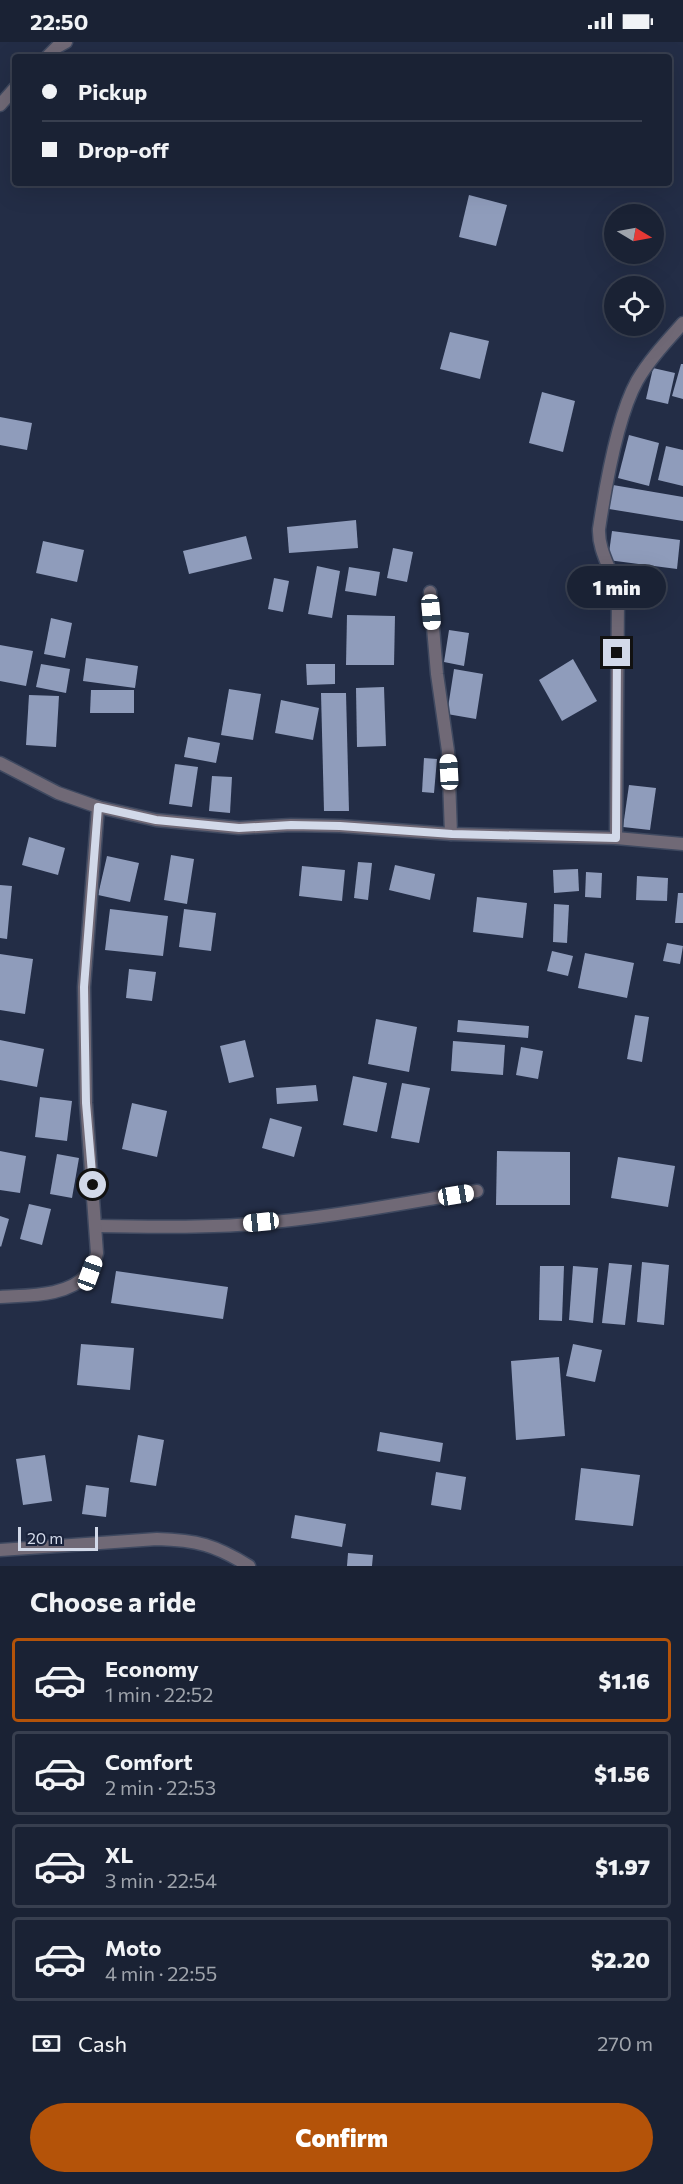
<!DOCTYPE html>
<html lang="en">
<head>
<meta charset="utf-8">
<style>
  body { margin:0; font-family:Commissioner,sans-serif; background:#232a3c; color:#f1f3f6; height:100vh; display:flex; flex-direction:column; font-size:22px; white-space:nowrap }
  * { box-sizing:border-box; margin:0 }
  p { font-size:20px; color:#9fa4ac }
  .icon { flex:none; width:33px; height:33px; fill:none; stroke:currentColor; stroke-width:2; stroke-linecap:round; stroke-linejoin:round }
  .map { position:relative; height:1524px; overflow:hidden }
  .drawer { display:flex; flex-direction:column; background:#1a2234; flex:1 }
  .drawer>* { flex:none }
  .hud { position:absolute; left:12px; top:12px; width:660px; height:132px; border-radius:6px; box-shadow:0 6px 24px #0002,0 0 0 2px #383f4f; display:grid; align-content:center; height:132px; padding:0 30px; background:#1a2234 }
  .needle { width:39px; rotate:100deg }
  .controls { position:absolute; left:604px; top:162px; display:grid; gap:12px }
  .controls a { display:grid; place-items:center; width:60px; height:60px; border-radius:50%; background:#1a2234; box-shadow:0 6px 24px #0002,0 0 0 2px #383f4f; font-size:30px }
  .scale { position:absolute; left:18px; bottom:15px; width:80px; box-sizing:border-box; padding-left:6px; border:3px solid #d2d9e9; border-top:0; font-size:16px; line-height:21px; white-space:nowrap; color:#d2d9e9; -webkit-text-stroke:4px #1a233c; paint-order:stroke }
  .end { position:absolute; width:27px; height:27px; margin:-14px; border:8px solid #d2d9e9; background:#111; box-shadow:0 0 0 3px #111 }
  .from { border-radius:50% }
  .bubble { position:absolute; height:42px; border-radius:21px; background:#1a2234; box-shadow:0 6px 24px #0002,0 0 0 2px #383f4f; font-size:20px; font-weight:800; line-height:42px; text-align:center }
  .car { position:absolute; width:18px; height:36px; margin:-18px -9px; border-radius:8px; box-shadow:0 0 4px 2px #0007; background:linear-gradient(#fff 24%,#345 0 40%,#fff 0 76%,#345 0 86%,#fff 0) }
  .hud b { display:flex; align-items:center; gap:21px; height:57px; font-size:22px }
  .hud b+b { border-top:2px solid #383f4f }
  .hud i { width:15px; height:15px; background:#f1f3f6 }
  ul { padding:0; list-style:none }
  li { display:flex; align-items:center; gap:18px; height:84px; margin:0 12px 9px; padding:0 18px; border:3px solid #383f4f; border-radius:6px }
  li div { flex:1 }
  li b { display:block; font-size:22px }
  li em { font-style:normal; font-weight:800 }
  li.current { border-color:#b45309 }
  li>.icon { width:54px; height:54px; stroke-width:1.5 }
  h2 { padding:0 30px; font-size:27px; line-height:72px }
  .pay { display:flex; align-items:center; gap:15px; height:66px; padding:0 30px; font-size:22px }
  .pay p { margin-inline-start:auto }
  .button { display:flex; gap:12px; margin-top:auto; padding:12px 30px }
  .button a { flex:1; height:69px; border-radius:36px; background:#b45309; color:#fff; font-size:24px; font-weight:800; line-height:69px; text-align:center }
  .status { display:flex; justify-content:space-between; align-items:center; height:42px; padding:0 30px; background:#1a2234; direction:ltr }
  .status svg { height:16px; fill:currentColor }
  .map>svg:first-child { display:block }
</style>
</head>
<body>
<div class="status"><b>22:50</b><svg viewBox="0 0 49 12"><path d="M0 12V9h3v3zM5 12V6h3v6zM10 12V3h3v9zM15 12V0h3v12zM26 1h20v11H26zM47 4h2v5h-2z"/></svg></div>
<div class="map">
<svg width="683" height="1524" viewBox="0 0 683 1524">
  <rect width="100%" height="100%" fill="#232d46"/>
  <g fill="#8f9cbb">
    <path d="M 469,153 L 507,163 L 496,204 L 459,195 Z"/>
    <path d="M 450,290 L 489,299 L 480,337 L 440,327 Z"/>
    <path d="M 681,322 L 683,322 L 683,357 L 672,354 Z"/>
    <path d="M 653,326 L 675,331 L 668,362 L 646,357 Z"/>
    <path d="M 542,350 L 575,359 L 563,410 L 529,401 Z"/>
    <path d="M 0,375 L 32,381 L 27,408 L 0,403 Z"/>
    <path d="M 629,393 L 659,401 L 649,444 L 618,436 Z"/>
    <path d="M 666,404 L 683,408 L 683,444 L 658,438 Z"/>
    <path d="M 613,443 L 683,455 L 683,479 L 609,467 Z"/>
    <path d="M 356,478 L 358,506 L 289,511 L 287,485 Z"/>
    <path d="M 612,489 L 680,498 L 677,527 L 608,518 Z"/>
    <path d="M 246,494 L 252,517 L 189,532 L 183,509 Z"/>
    <path d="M 43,499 L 84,508 L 77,540 L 36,531 Z"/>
    <path d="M 393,506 L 413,510 L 407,540 L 387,536 Z"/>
    <path d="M 317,524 L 340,529 L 332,576 L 308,572 Z"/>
    <path d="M 349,525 L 380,530 L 376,554 L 345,549 Z"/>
    <path d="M 274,536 L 289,539 L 283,570 L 268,567 Z"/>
    <path d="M 347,573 L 395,574 L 394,623 L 346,623 Z"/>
    <path d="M 51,576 L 72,581 L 65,616 L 44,612 Z"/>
    <path d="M 449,588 L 469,591 L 464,624 L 444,620 Z"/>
    <path d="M 0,603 L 33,609 L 26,644 L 0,639 Z"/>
    <path d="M 86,616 L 138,624 L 135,646 L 83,639 Z"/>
    <path d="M 573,617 L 597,659 L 562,679 L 539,638 Z"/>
    <path d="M 41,622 L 70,627 L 66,651 L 36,645 Z"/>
    <path d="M 306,622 L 335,622 L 335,642 L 307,643 Z"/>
    <path d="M 454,627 L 483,632 L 476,677 L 447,672 Z"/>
    <path d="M 384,645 L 386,704 L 357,705 L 356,646 Z"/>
    <path d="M 229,647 L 261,652 L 253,698 L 221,693 Z"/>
    <path d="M 91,648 L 134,648 L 134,671 L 90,671 Z"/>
    <path d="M 321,651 L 346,651 L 349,769 L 324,769 Z"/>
    <path d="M 29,653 L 59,654 L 56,705 L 26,703 Z"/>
    <path d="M 281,658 L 319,666 L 313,698 L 275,691 Z"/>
    <path d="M 188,695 L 220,701 L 216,721 L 184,715 Z"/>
    <path d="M 424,716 L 437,717 L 434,751 L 422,750 Z"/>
    <path d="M 175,722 L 198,725 L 192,765 L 169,762 Z"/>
    <path d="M 212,734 L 232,735 L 230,771 L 209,769 Z"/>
    <path d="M 629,743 L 656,746 L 650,788 L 623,785 Z"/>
    <path d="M 29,795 L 65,806 L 58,833 L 22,823 Z"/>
    <path d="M 171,813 L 194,817 L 187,862 L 164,858 Z"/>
    <path d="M 107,814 L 139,821 L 130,860 L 98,853 Z"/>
    <path d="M 358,820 L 372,821 L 368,858 L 354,856 Z"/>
    <path d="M 395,823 L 435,832 L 430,858 L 389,848 Z"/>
    <path d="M 302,824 L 345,828 L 342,859 L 299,854 Z"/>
    <path d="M 578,827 L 579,849 L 554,851 L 553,828 Z"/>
    <path d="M 586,830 L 602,831 L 601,856 L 585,855 Z"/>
    <path d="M 637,834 L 668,836 L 667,859 L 636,858 Z"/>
    <path d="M 0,843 L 12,844 L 7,897 L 0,896 Z"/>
    <path d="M 678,851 L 683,851 L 683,881 L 675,881 Z"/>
    <path d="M 477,855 L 527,861 L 523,896 L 473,890 Z"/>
    <path d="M 554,862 L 569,863 L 567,901 L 553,900 Z"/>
    <path d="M 110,867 L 168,874 L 163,914 L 105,908 Z"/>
    <path d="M 184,867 L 216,871 L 211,909 L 179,905 Z"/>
    <path d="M 667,901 L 683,904 L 680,922 L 663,919 Z"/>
    <path d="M 552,909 L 573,914 L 568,934 L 547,929 Z"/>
    <path d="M 585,911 L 634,921 L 627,956 L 578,946 Z"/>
    <path d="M 0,912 L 33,917 L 25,972 L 0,968 Z"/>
    <path d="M 129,927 L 156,930 L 152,959 L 126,956 Z"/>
    <path d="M 635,973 L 649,975 L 642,1020 L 627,1017 Z"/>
    <path d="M 376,977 L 417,985 L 409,1030 L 368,1022 Z"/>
    <path d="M 458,978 L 529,984 L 528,996 L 457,990 Z"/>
    <path d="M 0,998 L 44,1007 L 37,1045 L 0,1038 Z"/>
    <path d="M 245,998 L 254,1035 L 229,1041 L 220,1004 Z"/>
    <path d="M 453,999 L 505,1003 L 503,1033 L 451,1029 Z"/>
    <path d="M 521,1005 L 543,1009 L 538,1037 L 516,1033 Z"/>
    <path d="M 353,1034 L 387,1041 L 377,1090 L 343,1083 Z"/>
    <path d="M 402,1041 L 430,1046 L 419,1101 L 391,1096 Z"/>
    <path d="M 316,1043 L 318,1059 L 277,1062 L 276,1046 Z"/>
    <path d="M 40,1055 L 72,1059 L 67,1099 L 35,1095 Z"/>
    <path d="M 132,1061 L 167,1069 L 157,1115 L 122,1107 Z"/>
    <path d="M 270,1076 L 302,1085 L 294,1115 L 262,1106 Z"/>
    <path d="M 0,1109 L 26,1114 L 20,1151 L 0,1148 Z"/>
    <path d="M 497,1109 L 570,1110 L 570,1163 L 496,1163 Z"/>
    <path d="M 57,1112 L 79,1116 L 72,1156 L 50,1152 Z"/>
    <path d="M 618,1115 L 675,1124 L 668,1165 L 611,1156 Z"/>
    <path d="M 29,1162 L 51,1167 L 42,1203 L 20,1197 Z"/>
    <path d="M 0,1174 L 9,1177 L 1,1205 L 0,1204 Z"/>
    <path d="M 642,1220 L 669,1223 L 664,1283 L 637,1280 Z"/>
    <path d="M 609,1221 L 632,1223 L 625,1283 L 602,1281 Z"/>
    <path d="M 540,1224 L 564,1224 L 562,1279 L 539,1278 Z"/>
    <path d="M 573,1224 L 598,1226 L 593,1281 L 569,1278 Z"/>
    <path d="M 116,1229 L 228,1245 L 223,1277 L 111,1261 Z"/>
    <path d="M 81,1302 L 134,1306 L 130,1348 L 77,1343 Z"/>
    <path d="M 573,1302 L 602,1308 L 595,1340 L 566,1334 Z"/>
    <path d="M 559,1315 L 565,1394 L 516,1398 L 511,1319 Z"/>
    <path d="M 380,1390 L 443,1401 L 440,1420 L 377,1409 Z"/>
    <path d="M 138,1393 L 164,1398 L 156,1444 L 130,1440 Z"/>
    <path d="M 45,1413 L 52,1459 L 23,1463 L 16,1417 Z"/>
    <path d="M 581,1426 L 640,1433 L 633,1484 L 575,1478 Z"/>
    <path d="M 436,1430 L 466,1435 L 461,1468 L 431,1463 Z"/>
    <path d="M 86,1443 L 109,1446 L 106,1475 L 82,1472 Z"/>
    <path d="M 295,1473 L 346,1482 L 342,1505 L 291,1496 Z"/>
    <path d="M 348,1511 L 373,1513 L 372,1524 L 347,1524 Z"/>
  </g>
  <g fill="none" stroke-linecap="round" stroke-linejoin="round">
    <g stroke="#3f4960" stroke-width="15">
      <g id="minor">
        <path d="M 47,15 L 57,5 L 66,0"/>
        <path d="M 0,63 L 15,46"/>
        <path d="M 430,550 L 437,632 L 448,709 L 451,792"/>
        <path d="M 0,721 L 58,751 L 98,765 L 156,778 L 239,786 L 291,783 L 340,784 L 451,792 L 616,796 L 683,802"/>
        <path d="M 616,796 L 618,555 C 615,531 598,512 599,487 C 605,447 618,373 637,339 C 649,318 667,299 683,281"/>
        <path d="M 96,1184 C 143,1185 190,1186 237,1183 C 318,1178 398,1162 477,1149"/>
        <path d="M 0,1255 C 29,1253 67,1255 88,1232 C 93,1227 95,1218 97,1211 L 86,1061 L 84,945 L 98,765"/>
        <path d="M 0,1508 L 157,1497 C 197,1498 215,1503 249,1524"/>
      </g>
    </g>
    <use href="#minor" stroke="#706976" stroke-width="12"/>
  </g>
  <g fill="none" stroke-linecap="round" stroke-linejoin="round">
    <path stroke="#d2d9e9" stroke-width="8" d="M 93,1143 L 86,1061 L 84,945 L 98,765 L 156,778 L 239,786 L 291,783 L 340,784 L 452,792 L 616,796 L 617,611"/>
  </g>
</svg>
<div class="controls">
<a><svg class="needle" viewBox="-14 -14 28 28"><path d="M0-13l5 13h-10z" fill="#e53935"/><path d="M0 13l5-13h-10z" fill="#9fa4ac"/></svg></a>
<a><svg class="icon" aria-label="locate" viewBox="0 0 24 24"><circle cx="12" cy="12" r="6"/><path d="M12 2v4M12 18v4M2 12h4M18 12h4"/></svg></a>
</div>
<div class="scale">20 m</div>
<i class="end from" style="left:93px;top:1143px"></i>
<i class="end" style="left:617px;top:611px"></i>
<div class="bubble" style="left:567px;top:524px;width:99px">1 min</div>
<i class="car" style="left:431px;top:570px;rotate:175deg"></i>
<i class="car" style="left:449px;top:730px;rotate:357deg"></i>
<i class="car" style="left:456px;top:1153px;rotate:81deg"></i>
<i class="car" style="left:261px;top:1180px;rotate:264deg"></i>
<i class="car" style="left:90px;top:1231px;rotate:20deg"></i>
<div class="hud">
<b><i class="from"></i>Pickup</b>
<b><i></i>Drop-off</b>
</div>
</div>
<section class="drawer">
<h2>Choose a ride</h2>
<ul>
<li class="current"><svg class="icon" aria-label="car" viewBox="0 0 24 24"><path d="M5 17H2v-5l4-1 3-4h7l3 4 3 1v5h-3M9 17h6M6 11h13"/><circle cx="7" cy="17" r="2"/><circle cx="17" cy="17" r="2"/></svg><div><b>Economy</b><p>1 min · 22:52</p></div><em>$1.16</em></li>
<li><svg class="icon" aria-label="car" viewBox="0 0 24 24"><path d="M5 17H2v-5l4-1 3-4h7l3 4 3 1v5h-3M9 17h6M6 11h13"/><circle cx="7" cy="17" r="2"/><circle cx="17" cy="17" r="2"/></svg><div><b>Comfort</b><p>2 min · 22:53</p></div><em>$1.56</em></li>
<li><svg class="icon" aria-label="car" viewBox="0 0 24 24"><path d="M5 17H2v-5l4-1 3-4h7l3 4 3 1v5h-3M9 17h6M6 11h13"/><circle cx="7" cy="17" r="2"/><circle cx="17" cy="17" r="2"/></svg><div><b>XL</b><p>3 min · 22:54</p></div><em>$1.97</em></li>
<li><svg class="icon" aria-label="car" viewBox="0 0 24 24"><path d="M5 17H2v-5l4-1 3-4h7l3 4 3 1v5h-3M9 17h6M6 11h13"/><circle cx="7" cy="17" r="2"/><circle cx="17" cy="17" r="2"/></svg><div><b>Moto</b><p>4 min · 22:55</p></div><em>$2.20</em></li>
</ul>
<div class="pay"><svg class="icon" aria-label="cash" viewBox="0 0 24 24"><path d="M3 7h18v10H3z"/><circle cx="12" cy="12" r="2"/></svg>Cash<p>270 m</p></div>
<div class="button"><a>Confirm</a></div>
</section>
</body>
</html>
